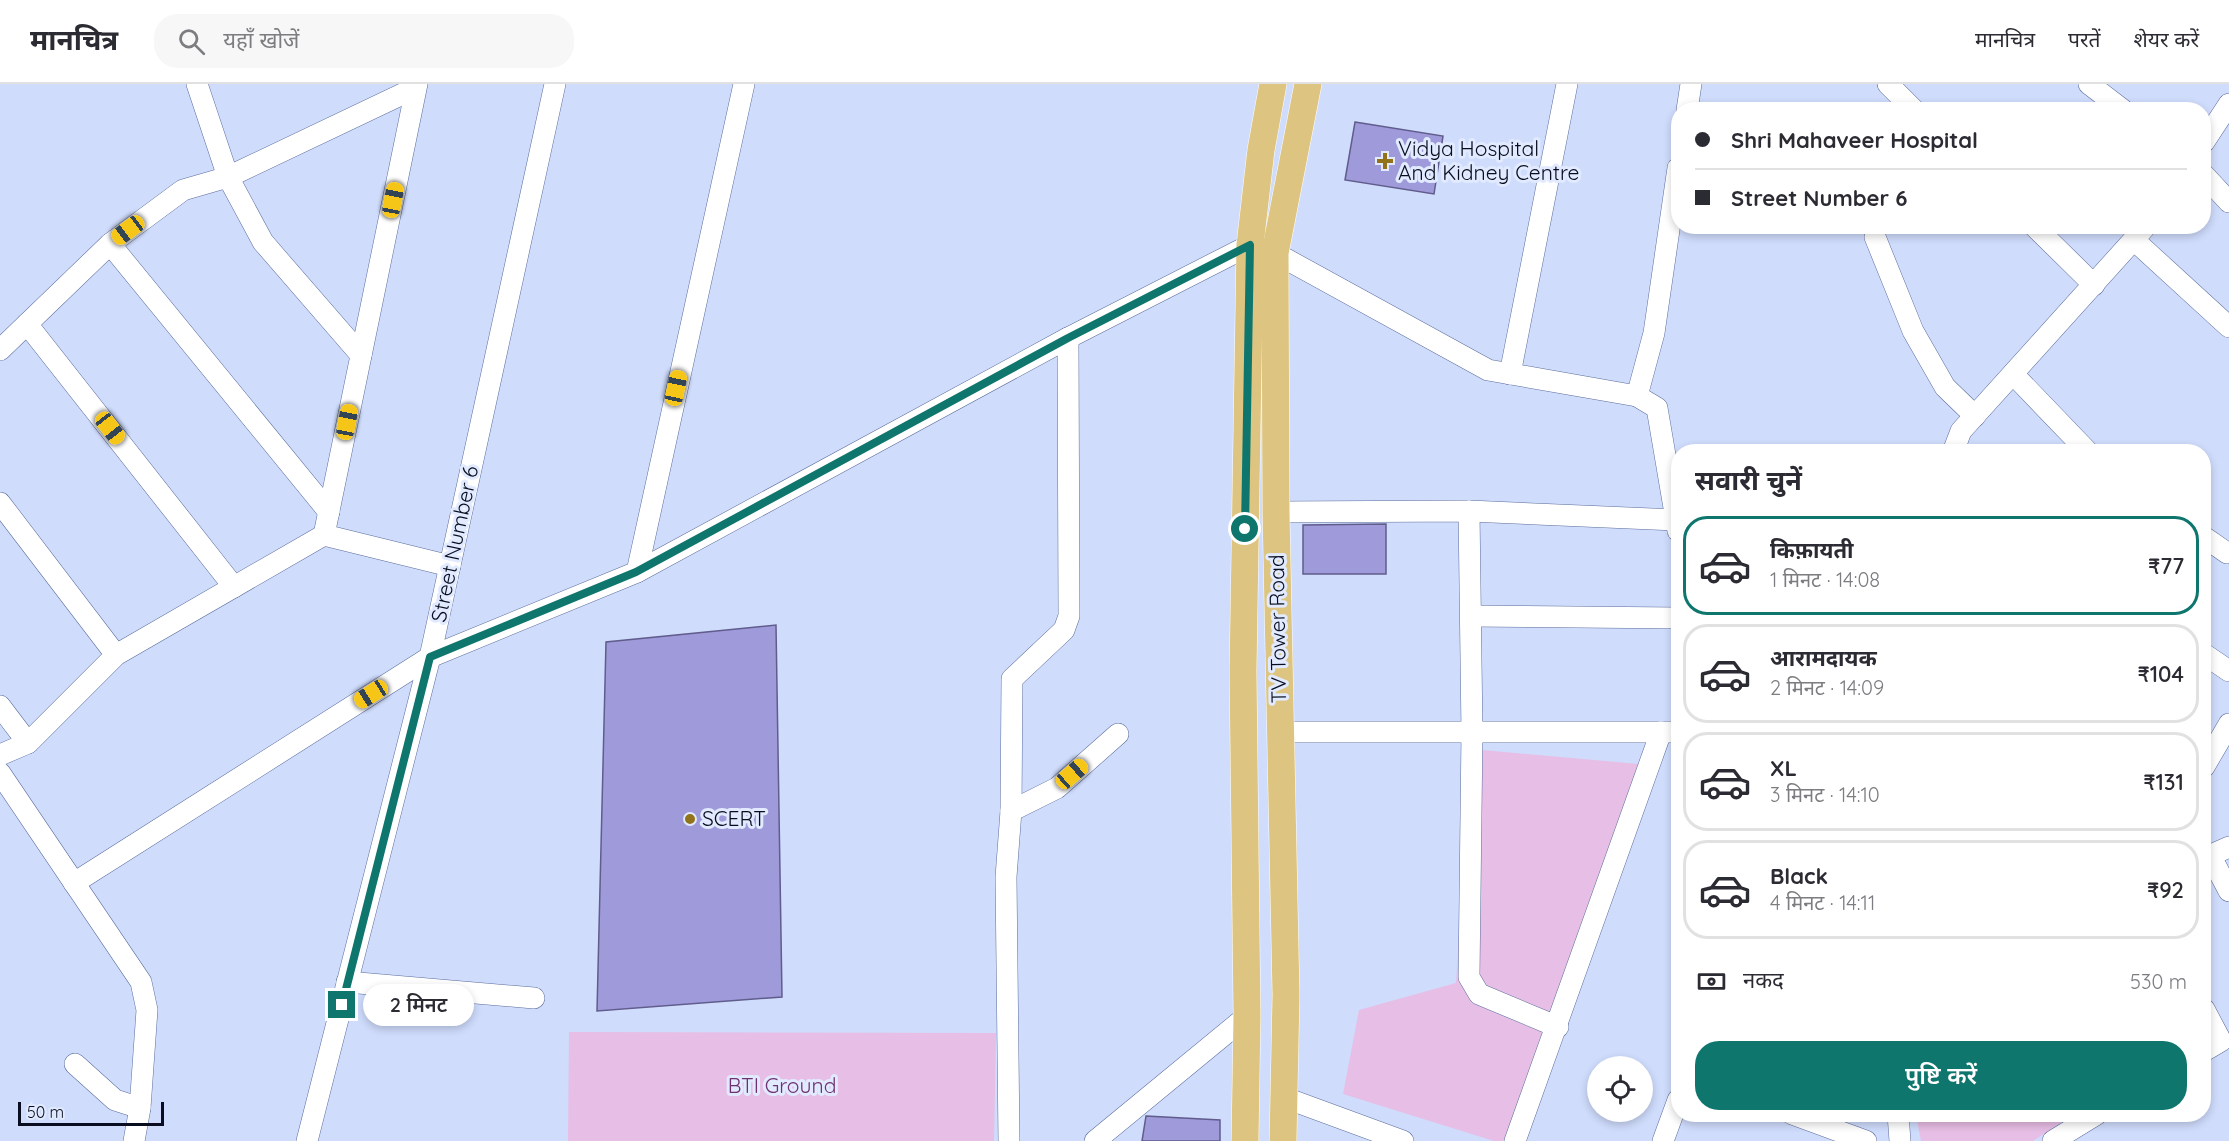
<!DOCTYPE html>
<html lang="hi">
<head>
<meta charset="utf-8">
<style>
  body { margin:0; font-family:Quicksand,"Noto Sans Devanagari",sans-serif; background:#f7f7f7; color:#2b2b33; height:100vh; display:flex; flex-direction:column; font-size:22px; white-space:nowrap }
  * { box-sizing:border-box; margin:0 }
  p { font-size:20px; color:#7c7c81 }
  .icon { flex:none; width:33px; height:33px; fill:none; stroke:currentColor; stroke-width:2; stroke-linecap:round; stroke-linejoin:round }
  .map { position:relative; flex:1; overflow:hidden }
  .side { position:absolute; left:1671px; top:360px; width:540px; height:678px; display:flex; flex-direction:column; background:#fff; border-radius:24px; box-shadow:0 3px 9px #0003 }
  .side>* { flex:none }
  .guide { position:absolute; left:1671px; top:18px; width:540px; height:132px; border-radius:24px; box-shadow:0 3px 9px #0003; display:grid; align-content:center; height:132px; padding:0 24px; background:#fff }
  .fabs { position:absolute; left:1587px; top:972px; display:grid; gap:12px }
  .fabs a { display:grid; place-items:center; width:66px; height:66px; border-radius:50%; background:#fff; box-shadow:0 3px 9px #0003; font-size:30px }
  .scale { position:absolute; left:18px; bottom:15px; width:146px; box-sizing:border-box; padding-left:6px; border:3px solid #080e1f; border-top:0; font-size:16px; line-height:21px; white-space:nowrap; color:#080e1f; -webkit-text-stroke:4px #e1eaff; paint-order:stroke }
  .end { position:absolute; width:27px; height:27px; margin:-14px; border:8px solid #0f766e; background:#fff; box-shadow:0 0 0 3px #fff }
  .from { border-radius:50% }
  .bubble { position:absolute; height:42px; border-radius:21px; background:#fff; box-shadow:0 3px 9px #0003; font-size:20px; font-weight:600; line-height:42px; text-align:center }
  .car { position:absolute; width:18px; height:36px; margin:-18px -9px; border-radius:8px; box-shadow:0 0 4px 2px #0007; background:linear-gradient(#f5c518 24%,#345 0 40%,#f5c518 0 76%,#345 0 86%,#f5c518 0) }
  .guide b { display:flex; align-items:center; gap:21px; height:57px; font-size:22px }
  .guide b+b { border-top:2px solid #e1e1e2 }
  .guide i { width:15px; height:15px; background:#2b2b33 }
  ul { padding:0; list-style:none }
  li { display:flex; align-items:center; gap:18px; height:99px; margin:0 12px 9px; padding:0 12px; border:3px solid #e1e1e2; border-radius:24px }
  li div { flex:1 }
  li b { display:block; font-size:22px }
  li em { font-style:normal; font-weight:600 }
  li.on { border-color:#0f766e }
  li>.icon { width:54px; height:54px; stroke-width:1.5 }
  h2 { padding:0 24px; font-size:27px; line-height:72px }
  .pay { display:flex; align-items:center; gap:15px; height:66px; padding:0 24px; font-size:22px }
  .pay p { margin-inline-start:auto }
  .primary-button { display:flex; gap:12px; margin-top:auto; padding:12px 24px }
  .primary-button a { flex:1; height:69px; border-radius:24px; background:#0f766e; color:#fff; font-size:24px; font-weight:600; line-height:69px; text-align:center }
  header { display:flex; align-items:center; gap:36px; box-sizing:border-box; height:84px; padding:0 30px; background:#fff; border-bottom:2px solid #e1e1e2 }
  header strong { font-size:28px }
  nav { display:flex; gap:33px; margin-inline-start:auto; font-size:21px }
  .search { width:420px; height:54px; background:#f7f7f7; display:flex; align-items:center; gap:15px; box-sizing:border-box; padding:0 21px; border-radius:24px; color:#7c7c81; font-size:22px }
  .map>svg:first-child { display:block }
</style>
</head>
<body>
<header>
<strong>मानचित्र</strong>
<div class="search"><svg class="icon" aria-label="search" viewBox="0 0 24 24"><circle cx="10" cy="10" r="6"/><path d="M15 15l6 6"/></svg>यहाँ खोजें</div>
<nav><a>मानचित्र</a><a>परतें</a><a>शेयर करें</a></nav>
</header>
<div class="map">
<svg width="2229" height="1057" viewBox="0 0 2229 1057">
  <rect width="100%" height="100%" fill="#cfdcfc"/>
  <g fill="#e7bee5">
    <path d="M 1471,665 L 1639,680 L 1506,1057 L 1494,1057 L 1343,1010 L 1359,926 L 1456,899 Z"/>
    <path d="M 569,948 L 996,949 L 994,1057 L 568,1057 Z"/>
    <path d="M 1916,1031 L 1916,1030 L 2073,1031 L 2033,1057 L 1921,1057 Z"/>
  </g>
  <g fill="#9f9ada" stroke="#605c8c" stroke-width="1.5">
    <path d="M 1355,38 L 1443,52 L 1434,110 L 1345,96 Z"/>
    <path d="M 1386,440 L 1386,490 L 1303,490 L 1303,441 Z"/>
    <path d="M 776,541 L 782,913 L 597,927 L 606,558 Z"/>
    <path d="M 1146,1032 L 1220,1036 L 1220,1057 L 1142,1057 Z"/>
  </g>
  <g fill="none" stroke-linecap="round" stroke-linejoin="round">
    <g stroke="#5b6d9c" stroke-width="22">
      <g id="minor">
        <path d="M 197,0 L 228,93 L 263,158 L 361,271"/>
        <path d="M 417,0 L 324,451 L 450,482"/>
        <path d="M 1888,0 L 1914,26"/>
        <path d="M 2089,0 L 2123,26"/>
        <path d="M 1687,26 L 1691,0"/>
        <path d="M 2204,58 L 2229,20"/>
        <path d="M 2204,91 L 2229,118"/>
        <path d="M 2034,142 L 2094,201"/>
        <path d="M 1875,153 L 1913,247 L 1945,303 L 1975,332"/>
        <path d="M 2134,156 L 2229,243"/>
        <path d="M 110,160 L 329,428"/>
        <path d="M 1275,169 L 1488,286 L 1637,312 L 1654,249 L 1678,84"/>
        <path d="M 27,240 L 234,503"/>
        <path d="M 0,266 L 110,160 L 183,106 L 228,93 L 415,4"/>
        <path d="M 1510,290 L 1567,0"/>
        <path d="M 2013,290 L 2088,368"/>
        <path d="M 1637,312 L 1657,324 L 1678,447"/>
        <path d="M 1953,368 L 1961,347 L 2146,142"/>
        <path d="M 0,419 L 116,571"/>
        <path d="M 1469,427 L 1676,436"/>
        <path d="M 1276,428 L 1469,427 L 1472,649 L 1469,893 L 1479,910 L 1558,943"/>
        <path d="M 2204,453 L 2227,469"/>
        <path d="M 637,488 L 744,0"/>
        <path d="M 1471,532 L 1678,534"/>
        <path d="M 2204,570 L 2229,587"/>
        <path d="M 0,622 L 28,659"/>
        <path d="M 1280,648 L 1678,648"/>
        <path d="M 0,671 L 28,659 L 116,571 L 324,451"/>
        <path d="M 2204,683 L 2229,640"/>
        <path d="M 0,689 L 141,898 L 147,926 L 140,1024 L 134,1057"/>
        <path d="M 1011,727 L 1057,704 L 1118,650"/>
        <path d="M 2210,771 L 2229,807"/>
        <path d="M 2204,774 L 2229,763"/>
        <path d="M 74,799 L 430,573 L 637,488 L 1068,254 L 1250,161"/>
        <path d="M 347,898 L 534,914"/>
        <path d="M 2204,925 L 2221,957 L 2204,967"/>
        <path d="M 75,980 L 115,1016 L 140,1024"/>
        <path d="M 1283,1013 L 1403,1057"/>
        <path d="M 1792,1030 L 1866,1057"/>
        <path d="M 1898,1030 L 1900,1057"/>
        <path d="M 307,1057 L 430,573 L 555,0"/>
        <path d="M 1009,1057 L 1006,793 L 1011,727 L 1012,595 L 1064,546 L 1069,532 L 1068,254"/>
        <path d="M 1095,1057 L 1247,932"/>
        <path d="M 1515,1057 L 1661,648"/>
        <path d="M 1663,1057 L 1678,1016"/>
        <path d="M 2053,1057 L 2097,1030"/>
      </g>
    </g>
    <g stroke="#fff" stroke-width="28">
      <g id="major">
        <path d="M 1245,1057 L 1247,932 L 1243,587 L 1250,161 L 1261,66 L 1273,0"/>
        <path d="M 1283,1057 L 1286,911 L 1276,428 L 1275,169 L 1308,0"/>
      </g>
    </g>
    <use href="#minor" stroke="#fff" stroke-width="21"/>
    <use href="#major" stroke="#ddc581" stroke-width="27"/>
  </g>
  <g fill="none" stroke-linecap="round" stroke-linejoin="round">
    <path stroke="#0f766e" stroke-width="8" d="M 342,921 L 430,573 L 636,488 L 1068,254 L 1250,161 L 1245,445"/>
  </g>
  <g fill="#93731a" stroke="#e1eaff" stroke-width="2">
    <path d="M1382 68h6v6h6v6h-6v6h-6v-6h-6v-6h6z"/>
    <circle cx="690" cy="735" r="6"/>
  </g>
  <g text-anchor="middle" stroke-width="6" stroke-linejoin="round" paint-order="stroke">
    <g font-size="21" fill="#080e1f" stroke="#e1eaff" text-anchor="start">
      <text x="1398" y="72">Vidya Hospital<tspan x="1398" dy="24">And Kidney Centre</tspan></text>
      <text x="702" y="742">SCERT</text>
    </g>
    <g font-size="21" fill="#080e1f" stroke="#e1eaff">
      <text transform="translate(455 460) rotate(-78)" y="7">Street Number 6</text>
      <text transform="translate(1278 545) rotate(-91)" y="7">TV Tower Road</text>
    </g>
    <g font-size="21" fill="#703170" stroke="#e1eaff">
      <text x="782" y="1009">BTI Ground</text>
    </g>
  </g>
</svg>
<div class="fabs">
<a><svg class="icon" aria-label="locate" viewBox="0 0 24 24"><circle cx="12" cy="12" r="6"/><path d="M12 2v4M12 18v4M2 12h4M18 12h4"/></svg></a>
</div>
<div class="scale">50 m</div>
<i class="end from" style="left:1245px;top:445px"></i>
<i class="end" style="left:342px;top:921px"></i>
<div class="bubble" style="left:363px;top:900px;width:111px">2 मिनट</div>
<i class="car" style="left:393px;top:116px;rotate:11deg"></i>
<i class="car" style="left:128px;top:146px;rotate:233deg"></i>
<i class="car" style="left:676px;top:304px;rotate:12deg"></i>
<i class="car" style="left:347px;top:338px;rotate:11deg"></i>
<i class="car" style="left:110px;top:344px;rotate:142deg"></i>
<i class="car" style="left:371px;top:610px;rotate:238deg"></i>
<i class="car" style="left:1072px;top:690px;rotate:49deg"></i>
<div class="guide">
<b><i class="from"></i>Shri Mahaveer Hospital</b>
<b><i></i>Street Number 6</b>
</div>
<section class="side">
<h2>सवारी चुनें</h2>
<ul>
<li class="on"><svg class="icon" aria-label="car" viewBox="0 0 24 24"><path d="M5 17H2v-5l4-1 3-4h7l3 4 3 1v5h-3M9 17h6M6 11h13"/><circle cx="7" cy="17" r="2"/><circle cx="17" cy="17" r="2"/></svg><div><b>किफ़ायती</b><p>1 मिनट · 14:08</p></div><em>₹77</em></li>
<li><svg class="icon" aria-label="car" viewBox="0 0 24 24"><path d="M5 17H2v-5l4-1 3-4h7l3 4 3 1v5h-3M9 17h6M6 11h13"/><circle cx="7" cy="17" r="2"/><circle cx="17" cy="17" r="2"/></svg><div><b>आरामदायक</b><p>2 मिनट · 14:09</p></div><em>₹104</em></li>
<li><svg class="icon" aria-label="car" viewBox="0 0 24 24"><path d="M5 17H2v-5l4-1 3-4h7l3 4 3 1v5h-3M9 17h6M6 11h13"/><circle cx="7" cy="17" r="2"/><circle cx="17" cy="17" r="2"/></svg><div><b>XL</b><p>3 मिनट · 14:10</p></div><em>₹131</em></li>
<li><svg class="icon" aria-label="car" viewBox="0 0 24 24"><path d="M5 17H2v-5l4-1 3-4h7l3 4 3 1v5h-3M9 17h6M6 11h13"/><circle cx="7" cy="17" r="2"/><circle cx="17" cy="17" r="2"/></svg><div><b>Black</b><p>4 मिनट · 14:11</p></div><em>₹92</em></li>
</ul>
<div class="pay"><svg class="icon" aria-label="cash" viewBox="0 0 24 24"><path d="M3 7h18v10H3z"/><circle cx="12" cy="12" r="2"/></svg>नकद<p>530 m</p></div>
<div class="primary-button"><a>पुष्टि करें</a></div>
</section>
</div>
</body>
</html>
